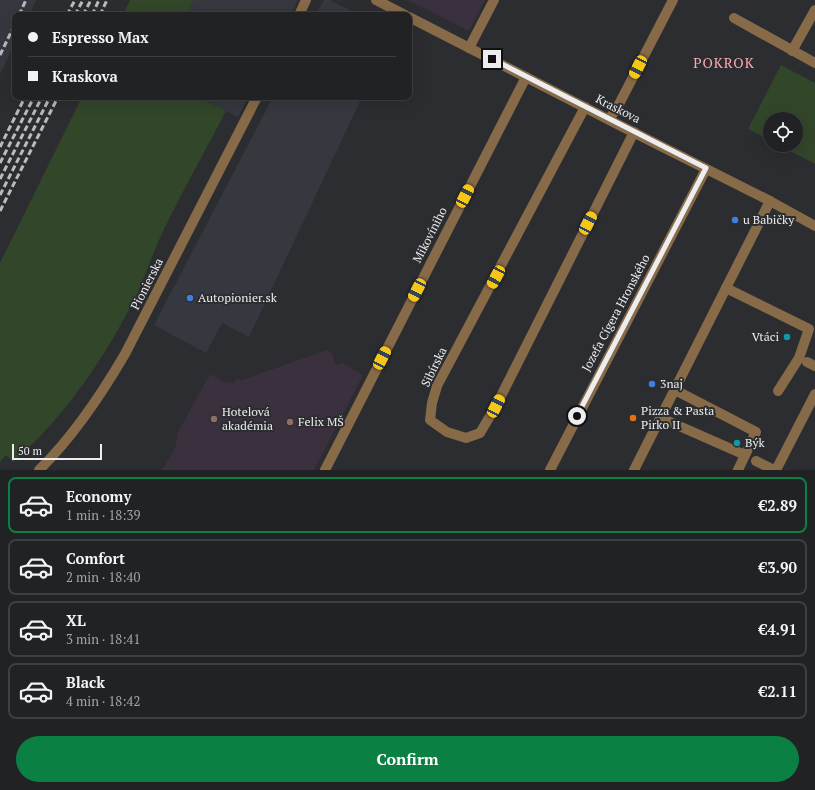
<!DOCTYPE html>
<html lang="en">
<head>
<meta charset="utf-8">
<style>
  body { margin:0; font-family:"PT Serif",serif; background:#292a2c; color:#f1f3f6; height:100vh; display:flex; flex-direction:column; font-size:15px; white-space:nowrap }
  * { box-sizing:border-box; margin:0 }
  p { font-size:13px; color:#a2a4a6 }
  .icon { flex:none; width:22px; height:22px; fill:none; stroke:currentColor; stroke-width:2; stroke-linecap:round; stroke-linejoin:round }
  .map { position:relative; height:470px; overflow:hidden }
  .sheet { display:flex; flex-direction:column; background:#212224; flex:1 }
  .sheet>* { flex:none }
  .guide { position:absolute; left:12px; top:12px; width:400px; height:88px; border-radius:8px; box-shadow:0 4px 16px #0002,0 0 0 1px #3e3f41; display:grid; align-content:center; height:88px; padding:0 16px; background:#212224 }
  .controls { position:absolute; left:763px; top:112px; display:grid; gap:8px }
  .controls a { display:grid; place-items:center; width:40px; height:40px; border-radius:50%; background:#212224; box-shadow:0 4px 16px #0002,0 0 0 1px #3e3f41; font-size:20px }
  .scale { position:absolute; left:12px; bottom:10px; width:90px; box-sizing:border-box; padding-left:4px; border:2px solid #ededef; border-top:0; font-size:11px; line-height:14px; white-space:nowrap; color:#ededef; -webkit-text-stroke:3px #2c2d30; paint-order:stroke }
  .end { position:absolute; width:18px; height:18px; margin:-9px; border:5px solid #ededef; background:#111; box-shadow:0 0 0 2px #111 }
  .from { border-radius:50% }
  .car { position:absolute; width:12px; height:24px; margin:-12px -6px; border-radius:5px; box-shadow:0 0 3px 1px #0007; background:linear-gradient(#f5c518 24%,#345 0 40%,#f5c518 0 76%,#345 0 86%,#f5c518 0) }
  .guide b { display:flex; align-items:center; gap:14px; height:38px; font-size:15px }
  .guide b+b { border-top:1px solid #3e3f41 }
  .guide i { width:10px; height:10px; background:#f1f3f6 }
  ul { padding:7px 0 0; list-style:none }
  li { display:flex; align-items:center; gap:12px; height:56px; margin:0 8px 6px; padding:0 8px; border:2px solid #3e3f41; border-radius:8px }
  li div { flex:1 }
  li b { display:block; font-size:15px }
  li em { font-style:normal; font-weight:600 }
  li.on { border-color:#0b8043 }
  li>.icon { width:36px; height:36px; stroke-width:1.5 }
  .primary-button { display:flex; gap:8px; margin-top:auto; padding:8px 16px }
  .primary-button a { flex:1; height:46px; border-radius:24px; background:#0b8043; color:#fff; font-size:16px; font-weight:600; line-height:46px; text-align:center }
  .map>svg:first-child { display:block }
</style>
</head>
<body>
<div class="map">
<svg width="815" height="470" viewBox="0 0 815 470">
  <rect width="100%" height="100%" fill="#2c2d30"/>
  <g fill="#363840">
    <path d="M 0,0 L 36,0 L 29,15 L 15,15 L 15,43 L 0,74 Z"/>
    <path d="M 194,0 L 298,0 L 290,15 L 187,15 Z"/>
    <path d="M 324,0 L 329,0 L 359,15 L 316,15 Z"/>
    <path d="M 198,97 L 248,97 L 238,117 Z"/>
    <path d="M 273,97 L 362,97 L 249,337 L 222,323 L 206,353 L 154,325 Z"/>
  </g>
  <g fill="#3b303e">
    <path d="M 408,0 L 485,0 L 469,31 Z"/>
    <path d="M 327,350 L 332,353 L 336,365 L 342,363 L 363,375 L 314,470 L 162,470 L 176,446 L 177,434 L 210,374 L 226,383 L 228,381 L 234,383 L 237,378 L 242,380 Z"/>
  </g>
  <g fill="#324629">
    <path d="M 130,0 L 194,0 L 187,15 L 123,15 Z"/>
    <path d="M 781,65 L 815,83 L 815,164 L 779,145 L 796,145 L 796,119 L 770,119 L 770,140 L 748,129 Z"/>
    <path d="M 82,97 L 198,97 L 226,111 C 206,150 184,188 165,227 C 154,249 147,272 137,294 C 106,356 66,416 13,462 L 6,455 L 0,462 L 0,263 Z"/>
  </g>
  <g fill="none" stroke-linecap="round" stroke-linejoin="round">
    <g stroke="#876a47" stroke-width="10">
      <path d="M 807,362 L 815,366"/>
      <path d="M 756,461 L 774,470"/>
      <path d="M 776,470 L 815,394"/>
    </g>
    <g stroke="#876a47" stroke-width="10">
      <path d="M 376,0 L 405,15"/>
      <path d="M 409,17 L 623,127 L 770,201 L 815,226"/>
      <path d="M 734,18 L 815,63"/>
      <path d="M 469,48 L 494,0"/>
      <path d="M 792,51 L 815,10"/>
      <path d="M 585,107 L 437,386 L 432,403 L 430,420 L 447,432 L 466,438 L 480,433 L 496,406 L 634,132"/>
      <path d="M 609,119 L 617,108 L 673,0"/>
      <path d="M 726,288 L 809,329 L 799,358 L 778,391"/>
      <path d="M 675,390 L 756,432 L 738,470"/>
      <path d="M 661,418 L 745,455"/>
      <path d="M 325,470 L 526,77"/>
      <path d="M 550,470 L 706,169"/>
      <path d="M 634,470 L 770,201"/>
    </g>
    <g stroke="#876a47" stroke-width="10">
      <path d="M 299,15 L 306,0"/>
      <path d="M 39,470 C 73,437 101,395 125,354 L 257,97"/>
    </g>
    <g stroke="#babbbd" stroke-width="3" stroke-dasharray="6 3" stroke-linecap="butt">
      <path d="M 19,15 L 26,0"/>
      <path d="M 67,15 L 75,0"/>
      <path d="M 75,15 L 83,0"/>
      <path d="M 83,15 L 91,0"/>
      <path d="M 92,15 L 99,0"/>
      <path d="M 100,15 L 107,0"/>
      <path d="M 0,55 L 15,24"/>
      <path d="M 0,147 L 25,97"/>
      <path d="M 0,163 L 34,97"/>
      <path d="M 0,179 L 42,97"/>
      <path d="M 0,195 L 50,97"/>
      <path d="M 0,211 L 58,97"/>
    </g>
  </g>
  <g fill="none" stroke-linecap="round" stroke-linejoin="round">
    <path stroke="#ededef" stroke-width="5" d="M 492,59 L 706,168 L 577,416"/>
  </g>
  <g fill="#3f7fe0" stroke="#2c2d30" stroke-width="1.5">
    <circle cx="735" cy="220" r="4"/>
    <circle cx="190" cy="298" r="4"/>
    <circle cx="652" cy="384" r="4"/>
  </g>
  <g fill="#0f9aa8" stroke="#2c2d30" stroke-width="1.5">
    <circle cx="787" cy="337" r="4"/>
    <circle cx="737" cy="443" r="4"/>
  </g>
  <circle fill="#e8710a" stroke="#2c2d30" stroke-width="1.5" cx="633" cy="418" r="4"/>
  <g fill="#8d6e63" stroke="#2c2d30" stroke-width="1.5">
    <circle cx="214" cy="419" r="4"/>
    <circle cx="290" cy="422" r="4"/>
  </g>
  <g text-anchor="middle" stroke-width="4" stroke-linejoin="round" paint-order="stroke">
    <g font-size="12" fill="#ededef" stroke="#2c2d30">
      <text transform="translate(618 109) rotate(27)" y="4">Kraskova</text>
      <text transform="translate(430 235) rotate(-63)" y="4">Mikovíniho</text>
      <text transform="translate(147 284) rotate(-63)" y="4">Pionierska</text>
      <text transform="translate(616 313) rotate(-62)" y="4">Jozefa Cígera Hronského</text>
      <text transform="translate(434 367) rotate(-64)" y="4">Sibírska</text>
    </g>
    <g font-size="12" fill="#ededef" stroke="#2c2d30" text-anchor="start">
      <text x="743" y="224">u Babičky</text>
      <text x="198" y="302">Autopionier.sk</text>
      <text x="779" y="341" text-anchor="end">Vtáci</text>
      <text x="660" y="388">3naj</text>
      <text x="641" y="415">Pizza &amp; Pasta<tspan x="641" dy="14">Pirko II</tspan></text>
      <text x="222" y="416">Hotelová<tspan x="222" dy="14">akadémia</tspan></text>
      <text x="298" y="426">Felix MŠ</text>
      <text x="745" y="447">Býk</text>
    </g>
    <g font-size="14" letter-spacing="1" fill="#fca8ac" stroke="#2c2d30">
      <text x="724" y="68">POKROK</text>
    </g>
  </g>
</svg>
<div class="controls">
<a><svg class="icon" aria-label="locate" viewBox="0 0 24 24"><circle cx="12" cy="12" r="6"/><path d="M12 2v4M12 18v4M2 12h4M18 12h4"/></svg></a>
</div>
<div class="scale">50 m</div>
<i class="end from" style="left:577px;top:416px"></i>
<i class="end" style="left:492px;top:59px"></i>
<i class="car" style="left:638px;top:67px;rotate:207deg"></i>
<i class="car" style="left:465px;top:196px;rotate:27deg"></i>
<i class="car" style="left:588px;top:223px;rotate:27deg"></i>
<i class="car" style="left:496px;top:277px;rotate:208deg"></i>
<i class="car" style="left:417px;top:290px;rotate:207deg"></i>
<i class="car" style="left:382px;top:358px;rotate:27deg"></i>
<i class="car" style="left:496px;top:406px;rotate:27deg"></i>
<div class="guide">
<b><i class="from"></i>Espresso Max</b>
<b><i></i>Kraskova</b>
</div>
</div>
<section class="sheet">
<ul>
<li class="on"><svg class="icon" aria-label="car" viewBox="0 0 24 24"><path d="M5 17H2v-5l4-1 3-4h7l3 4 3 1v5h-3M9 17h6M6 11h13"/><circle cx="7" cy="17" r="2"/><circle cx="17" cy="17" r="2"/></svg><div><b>Economy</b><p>1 min · 18:39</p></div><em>€2.89</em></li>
<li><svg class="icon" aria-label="car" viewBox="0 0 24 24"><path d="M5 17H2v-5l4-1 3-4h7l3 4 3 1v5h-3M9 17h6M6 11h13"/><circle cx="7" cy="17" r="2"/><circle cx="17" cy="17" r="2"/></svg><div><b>Comfort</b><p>2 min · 18:40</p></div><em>€3.90</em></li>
<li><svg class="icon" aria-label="car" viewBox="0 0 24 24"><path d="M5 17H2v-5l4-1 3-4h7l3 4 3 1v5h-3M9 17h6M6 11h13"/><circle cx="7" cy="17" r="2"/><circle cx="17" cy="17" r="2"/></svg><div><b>XL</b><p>3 min · 18:41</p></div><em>€4.91</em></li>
<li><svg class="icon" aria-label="car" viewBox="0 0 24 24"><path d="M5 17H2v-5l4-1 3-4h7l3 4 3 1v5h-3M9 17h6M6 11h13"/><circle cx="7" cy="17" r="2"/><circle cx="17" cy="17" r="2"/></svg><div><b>Black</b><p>4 min · 18:42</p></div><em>€2.11</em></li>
</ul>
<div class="primary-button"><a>Confirm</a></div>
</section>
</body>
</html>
